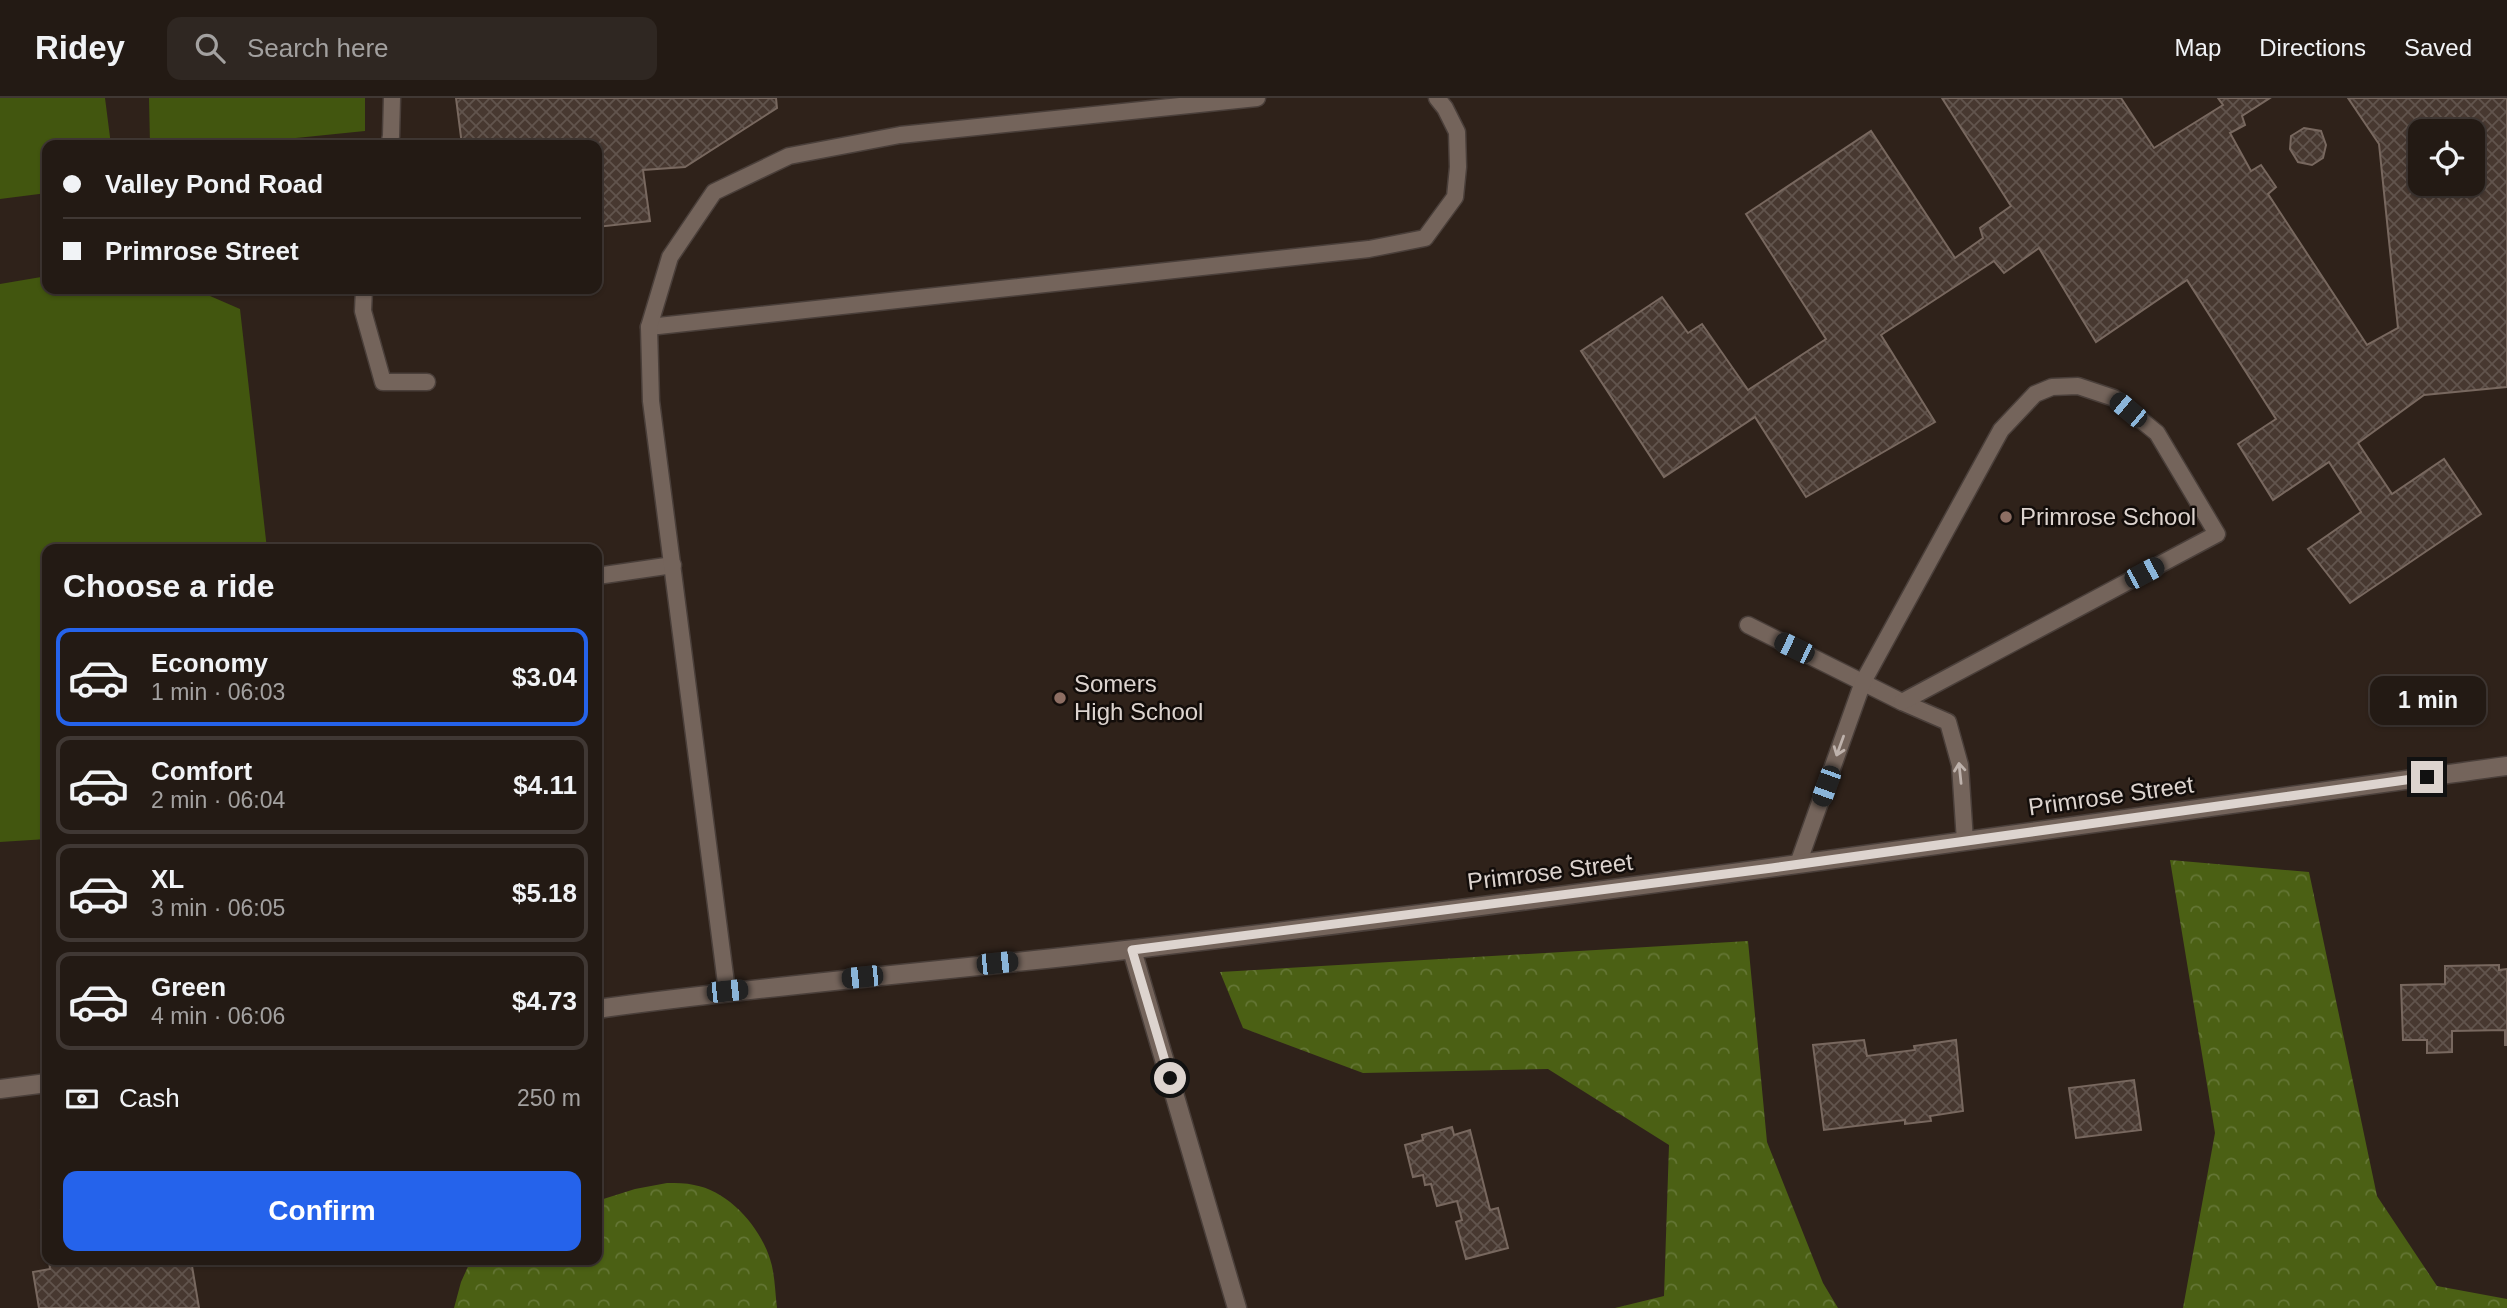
<!DOCTYPE html>
<html lang="en">
<head>
<meta charset="utf-8">
<style>
  body { margin:0; font-family:Helvetica,sans-serif; background:#2f2722; color:#f1f3f6; height:100vh; display:flex; flex-direction:column; font-size:26px; white-space:nowrap }
  * { box-sizing:border-box; margin:0 }
  p { font-size:23px; color:#a3a1a0 }
  .icon { flex:none; width:38px; height:38px; fill:none; stroke:currentColor; stroke-width:2; stroke-linecap:round; stroke-linejoin:round }
  .map { position:relative; flex:1; overflow:hidden }
  .panel { position:absolute; left:42px; top:446px; width:560px; height:721px; display:flex; flex-direction:column; background:#231a14; border-radius:14px; box-shadow:0 2px 5px #0004,0 0 0 2px #403834 }
  .panel>* { flex:none }
  .top-card { position:absolute; left:42px; top:42px; width:560px; height:154px; border-radius:14px; box-shadow:0 2px 5px #0004,0 0 0 2px #403834; display:grid; align-content:center; height:154px; padding:0 21px; background:#231a14 }
  .tools { position:absolute; left:2408px; top:21px; display:grid; gap:14px }
  .tools a { display:grid; place-items:center; width:77px; height:77px; border-radius:14px; background:#231a14; box-shadow:0 2px 5px #0004,0 0 0 2px #403834; font-size:35px }
  .end { position:absolute; width:32px; height:32px; margin:-16px; border:9px solid #ddd4cf; background:#111; box-shadow:0 0 0 4px #111 }
  .from { border-radius:50% }
  .bubble { position:absolute; height:49px; border-radius:14px; background:#231a14; box-shadow:0 2px 5px #0004,0 0 0 2px #403834; font-size:23px; font-weight:800; line-height:49px; text-align:center }
  .car { position:absolute; width:21px; height:42px; margin:-21px -10px; border-radius:9px; box-shadow:0 0 5px 2px #0007; background:linear-gradient(#222 24%,#8ab4d8 0 40%,#222 0 76%,#8ab4d8 0 86%,#222 0) }
  .top-card b { display:flex; align-items:center; gap:24px; height:66px; font-size:26px }
  .top-card b+b { border-top:2px solid #403834 }
  .top-card i { width:18px; height:18px; background:#f1f3f6 }
  ul { padding:0; list-style:none }
  li { display:flex; align-items:center; gap:21px; height:98px; margin:0 14px 10px; padding:0 7px; border:4px solid #403834; border-radius:14px }
  li div { flex:1 }
  li b { display:block; font-size:26px }
  li em { font-style:normal; font-weight:800 }
  li.on { border-color:#2563eb }
  li>.icon { width:63px; height:63px; stroke-width:1.5 }
  h2 { padding:0 21px; font-size:32px; line-height:84px }
  .pay { display:flex; align-items:center; gap:18px; height:77px; padding:0 21px; font-size:26px }
  .pay p { margin-inline-start:auto }
  .action { display:flex; gap:14px; margin-top:auto; padding:14px 21px }
  .action a { flex:1; height:80px; border-radius:14px; background:#2563eb; color:#fff; font-size:28px; font-weight:800; line-height:80px; text-align:center }
  header { display:flex; align-items:center; gap:42px; box-sizing:border-box; height:98px; padding:0 35px; background:#231a14; border-bottom:2px solid #403834 }
  header strong { font-size:33px }
  nav { display:flex; gap:38px; margin-inline-start:auto; font-size:24px }
  .search { width:490px; height:63px; background:#2f2722; display:flex; align-items:center; gap:18px; box-sizing:border-box; padding:0 24px; border-radius:14px; color:#a3a1a0; font-size:26px }
  .map>svg:first-child { display:block }
</style>
</head>
<body>
<header>
<strong>Ridey</strong>
<div class="search"><svg class="icon" aria-label="search" viewBox="0 0 24 24"><circle cx="10" cy="10" r="6"/><path d="M15 15l6 6"/></svg>Search here</div>
<nav><a>Map</a><a>Directions</a><a>Saved</a></nav>
</header>
<div class="map">
<svg width="2507" height="1210" viewBox="0 0 2507 1210">
  <defs>
    <pattern id="forest-crowns" width="20" height="18" patternUnits="userSpaceOnUse" patternTransform="scale(1.75)"><rect width="20" height="18" fill="#4b6014"/><path d="M2 6a3 3 0 1 1 6 0M12 15a3 3 0 1 1 6 0" fill="none" stroke="#647635"/></pattern>
    <pattern id="building-cross-hatch" width="8" height="8" patternUnits="userSpaceOnUse" patternTransform="scale(1.75)"><rect width="8" height="8" fill="#473830"/><path d="M0 0l8 8M0 8l8-8" fill="none" stroke="#61544d"/></pattern>
  </defs>
  <rect width="100%" height="100%" fill="#2f221a"/>
  <g fill="url(#forest-crowns)">
    <path d="M 2170,762 L 2309,774 L 2377,1098 L 2437,1188 L 2507,1201 L 2507,1210 L 2183,1210 L 2215,1035 Z"/>
    <path d="M 1748,843 L 1767,1044 L 1823,1185 L 1838,1210 L 1615,1210 L 1664,1198 L 1669,1047 L 1548,971 L 1363,975 L 1243,930 L 1220,874 Z"/>
    <path d="M 667,1085 C 676,1085 686,1085 694,1087 C 729,1093 760,1129 770,1161 C 775,1176 775,1194 777,1210 L 454,1210 L 461,1184 L 471,1162 L 597,1162 L 597,1103 L 635,1091 Z"/>
  </g>
  <g fill="#42560f">
    <path d="M 0,0 L 105,0 L 111,47 L 47,47 L 47,95 L 0,101 Z"/>
    <path d="M 149,0 L 365,0 L 365,33 L 228,47 L 150,47 Z"/>
    <path d="M 47,178 L 47,191 L 194,191 L 240,211 L 267,451 L 47,452 L 47,741 L 0,744 L 0,186 Z"/>
  </g>
  <g fill="url(#building-cross-hatch)" stroke="#78685f" stroke-width="2" fill-rule="evenodd">
    <path d="M 456,0 L 776,0 L 777,10 L 685,69 L 643,72 L 650,123 L 597,129 L 597,47 L 462,47 Z"/>
    <path d="M 1942,0 L 2121,0 L 2154,50 L 2223,7 L 2218,0 L 2270,0 L 2242,18 L 2245,27 L 2230,35 L 2251,73 L 2261,67 L 2276,89 L 2268,96 L 2367,247 L 2398,230 L 2379,46 L 2348,0 L 2507,0 L 2507,289 L 2424,297 L 2358,345 L 2392,396 L 2444,361 L 2481,416 L 2350,505 L 2308,451 L 2361,414 L 2329,364 L 2273,402 L 2238,346 L 2276,321 L 2187,182 L 2096,244 L 2039,150 L 2004,175 L 1994,163 L 1881,237 L 1935,324 L 1806,399 L 1755,319 L 1664,379 L 1581,253 L 1662,199 L 1688,235 L 1702,226 L 1748,292 L 1826,241 L 1746,116 L 1871,33 L 1955,160 L 1983,140 L 1980,130 L 2011,108 ZM 2420,33 L 2473,33 L 2473,86 L 2420,86 Z"/>
    <path d="M 2304,30 L 2321,33 L 2326,47 L 2323,60 L 2312,67 L 2298,64 L 2290,51 L 2291,38 Z"/>
    <path d="M 2499,867 L 2499,872 L 2507,871 L 2507,947 L 2505,947 L 2505,932 L 2452,933 L 2452,954 L 2427,955 L 2427,942 L 2403,942 L 2401,887 L 2445,886 L 2445,868 Z"/>
    <path d="M 1864,942 L 1867,958 L 1915,952 L 1914,948 L 1956,942 L 1963,1013 L 1930,1018 L 1931,1023 L 1905,1026 L 1905,1022 L 1824,1032 L 1813,947 Z"/>
    <path d="M 2134,982 L 2141,1032 L 2076,1040 L 2069,990 Z"/>
    <path d="M 1452,1029 L 1454,1037 L 1470,1032 L 1490,1112 L 1498,1110 L 1508,1150 L 1466,1161 L 1456,1124 L 1462,1122 L 1457,1103 L 1437,1108 L 1431,1086 L 1425,1087 L 1423,1077 L 1413,1079 L 1405,1047 L 1423,1042 L 1422,1037 Z"/>
    <path d="M 47,1111 L 47,1152 L 41,1112 Z"/>
    <path d="M 49,1162 L 191,1162 L 199,1210 L 39,1210 L 33,1174 L 50,1171 Z"/>
  </g>
  <g fill="none" stroke-linecap="round" stroke-linejoin="round">
    <g stroke="#4a3f3a" stroke-width="19">
      <g id="service">
        <path d="M 389,47 L 391,38 L 392,0"/>
        <path d="M 364,191 L 363,213 L 383,284 L 427,284"/>
        <path d="M 649,229 L 1369,151 L 1425,140 L 1455,99 L 1458,69 L 1457,34 L 1445,10 L 1437,0"/>
        <path d="M 597,478 L 673,467"/>
        <path d="M 1748,527 L 1902,604 L 1948,624 L 1960,667 L 1965,743"/>
        <path d="M 1798,766 L 1863,584 L 2001,332 L 2035,296 L 2052,289 L 2078,288 L 2114,300 L 2157,335 L 2217,436 L 1902,604"/>
        <path d="M 727,893 L 651,303 L 649,229 L 670,159 L 714,94 L 789,58 L 900,37 L 1257,0"/>
      </g>
    </g>
    <g stroke="#4a3f3a" stroke-width="21">
      <path id="minor" d="M 1132,852 L 1237,1210"/>
    </g>
    <g stroke="#4a3f3a" stroke-width="21">
      <g id="secondary">
        <path d="M 597,911 C 776,886 956,872 1135,851 C 1593,797 2050,731 2507,668"/>
        <path d="M 0,991 L 47,985"/>
      </g>
    </g>
    <use href="#service" stroke="#74645b" stroke-width="16"/>
    <use href="#minor" stroke="#74645b" stroke-width="18"/>
    <use href="#secondary" stroke="#74645b" stroke-width="18"/>
  </g>
  <defs><path id="oneway-shaft" d="M-6 0H5M1.5-3L5.5 0L1.5 3" fill="none" stroke-width="1.6" stroke-linecap="round" stroke-linejoin="round" transform="scale(1.75)"/></defs>
  <g stroke="#beb2ac">
    <use href="#oneway-shaft" transform="translate(1840 648) rotate(110)"/>
    <use href="#oneway-shaft" transform="translate(1960 675) rotate(-96)"/>
  </g>
  <g fill="none" stroke-linecap="round" stroke-linejoin="round">
    <path stroke="#ddd4cf" stroke-width="9" d="M 1170,980 L 1132,852 L 1772,770 L 2427,679"/>
  </g>
  <g fill="#8d6e63" stroke="#130d0a" stroke-width="2.5">
    <circle cx="2006" cy="419" r="7"/>
    <circle cx="1060" cy="600" r="7"/>
  </g>
  <g text-anchor="middle" stroke-width="5" stroke-linejoin="round" paint-order="stroke">
    <g font-size="24" fill="#ddd4cf" stroke="#130d0a" text-anchor="start">
      <text x="2020" y="427">Primrose School</text>
      <text x="1074" y="594">Somers<tspan x="1074" dy="28">High School</tspan></text>
    </g>
    <g font-size="24" fill="#ddd4cf" stroke="#130d0a">
      <text transform="translate(2111 698) rotate(-8)" y="8">Primrose Street</text>
      <text transform="translate(1550 774) rotate(-7)" y="8">Primrose Street</text>
    </g>
  </g>
</svg>
<div class="tools">
<a><svg class="icon" aria-label="locate" viewBox="0 0 24 24"><circle cx="12" cy="12" r="6"/><path d="M12 2v4M12 18v4M2 12h4M18 12h4"/></svg></a>
</div>
<i class="end from" style="left:1170px;top:980px"></i>
<i class="end" style="left:2427px;top:679px"></i>
<div class="bubble" style="left:2370px;top:578px;width:116px">1 min</div>
<i class="car" style="left:2128px;top:312px;rotate:310deg"></i>
<i class="car" style="left:2144px;top:475px;rotate:62deg"></i>
<i class="car" style="left:1794px;top:550px;rotate:296deg"></i>
<i class="car" style="left:1826px;top:688px;rotate:200deg"></i>
<i class="car" style="left:997px;top:865px;rotate:84deg"></i>
<i class="car" style="left:862px;top:879px;rotate:264deg"></i>
<i class="car" style="left:727px;top:893px;rotate:84deg"></i>
<div class="top-card">
<b><i class="from"></i>Valley Pond Road</b>
<b><i></i>Primrose Street</b>
</div>
<section class="panel">
<h2>Choose a ride</h2>
<ul>
<li class="on"><svg class="icon" aria-label="car" viewBox="0 0 24 24"><path d="M5 17H2v-5l4-1 3-4h7l3 4 3 1v5h-3M9 17h6M6 11h13"/><circle cx="7" cy="17" r="2"/><circle cx="17" cy="17" r="2"/></svg><div><b>Economy</b><p>1 min · 06:03</p></div><em>$3.04</em></li>
<li><svg class="icon" aria-label="car" viewBox="0 0 24 24"><path d="M5 17H2v-5l4-1 3-4h7l3 4 3 1v5h-3M9 17h6M6 11h13"/><circle cx="7" cy="17" r="2"/><circle cx="17" cy="17" r="2"/></svg><div><b>Comfort</b><p>2 min · 06:04</p></div><em>$4.11</em></li>
<li><svg class="icon" aria-label="car" viewBox="0 0 24 24"><path d="M5 17H2v-5l4-1 3-4h7l3 4 3 1v5h-3M9 17h6M6 11h13"/><circle cx="7" cy="17" r="2"/><circle cx="17" cy="17" r="2"/></svg><div><b>XL</b><p>3 min · 06:05</p></div><em>$5.18</em></li>
<li><svg class="icon" aria-label="car" viewBox="0 0 24 24"><path d="M5 17H2v-5l4-1 3-4h7l3 4 3 1v5h-3M9 17h6M6 11h13"/><circle cx="7" cy="17" r="2"/><circle cx="17" cy="17" r="2"/></svg><div><b>Green</b><p>4 min · 06:06</p></div><em>$4.73</em></li>
</ul>
<div class="pay"><svg class="icon" aria-label="cash" viewBox="0 0 24 24"><path d="M3 7h18v10H3z"/><circle cx="12" cy="12" r="2"/></svg>Cash<p>250 m</p></div>
<div class="action"><a>Confirm</a></div>
</section>
</div>
</body>
</html>
